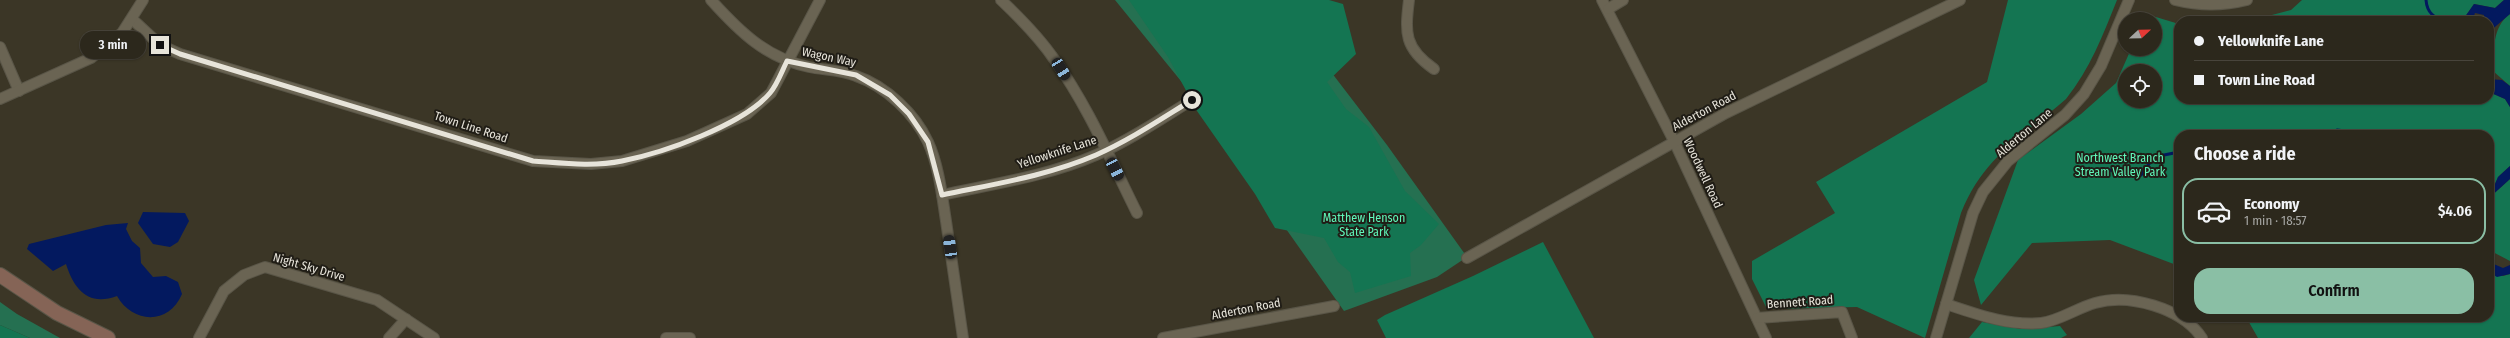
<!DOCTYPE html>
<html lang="en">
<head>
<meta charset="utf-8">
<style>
  body { margin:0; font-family:"Fira Sans Condensed",sans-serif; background:#383429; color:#f1f3f6; height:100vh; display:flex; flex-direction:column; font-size:15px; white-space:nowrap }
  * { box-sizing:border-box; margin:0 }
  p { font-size:13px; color:#a6a6a3 }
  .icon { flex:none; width:22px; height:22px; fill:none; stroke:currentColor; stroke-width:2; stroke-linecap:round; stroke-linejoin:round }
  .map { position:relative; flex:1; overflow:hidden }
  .side { position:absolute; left:2174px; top:130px; width:320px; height:192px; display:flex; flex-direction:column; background:#2c281c; border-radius:16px; box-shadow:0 1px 3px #0004,0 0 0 1px #48443b }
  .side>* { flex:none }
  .banner { position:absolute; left:2174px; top:16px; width:320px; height:88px; border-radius:16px; box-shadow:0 1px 3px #0004,0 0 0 1px #48443b; display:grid; align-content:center; height:88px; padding:0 20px; background:#2c281c }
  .needle { width:26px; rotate:68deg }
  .buttons { position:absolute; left:2118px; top:12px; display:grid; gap:8px }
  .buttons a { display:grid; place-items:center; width:44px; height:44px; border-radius:50%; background:#2c281c; box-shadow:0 1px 3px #0004,0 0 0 1px #48443b; font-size:20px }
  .end { position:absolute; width:18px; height:18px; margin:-9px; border:5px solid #e7e4da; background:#111; box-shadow:0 0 0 2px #111 }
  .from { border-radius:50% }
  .bubble { position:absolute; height:28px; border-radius:14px; background:#2c281c; box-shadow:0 1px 3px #0004,0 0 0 1px #48443b; font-size:13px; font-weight:600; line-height:28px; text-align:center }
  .car { position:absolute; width:12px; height:24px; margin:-12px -6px; border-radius:5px; box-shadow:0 0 3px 1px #0007; background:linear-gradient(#222 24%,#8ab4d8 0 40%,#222 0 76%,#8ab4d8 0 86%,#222 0) }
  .banner b { display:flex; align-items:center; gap:14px; height:38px; font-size:15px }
  .banner b+b { border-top:1px solid #48443b }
  .banner i { width:10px; height:10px; background:#f1f3f6 }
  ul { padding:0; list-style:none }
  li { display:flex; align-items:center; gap:12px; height:66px; margin:0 8px 6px; padding:0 12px; border:2px solid transparent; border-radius:16px }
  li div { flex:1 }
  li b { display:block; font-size:15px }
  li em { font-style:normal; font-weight:600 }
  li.active { border-color:#8abfa5 }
  li>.icon { width:36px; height:36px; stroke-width:1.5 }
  h2 { padding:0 20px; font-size:18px; line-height:48px }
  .button { display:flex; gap:8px; margin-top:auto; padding:8px 20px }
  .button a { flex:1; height:46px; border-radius:16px; background:#8abfa5; color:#111; font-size:16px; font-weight:600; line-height:46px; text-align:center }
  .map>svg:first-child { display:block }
</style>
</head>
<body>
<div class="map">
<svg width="2510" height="338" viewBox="0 0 2510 338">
  <rect width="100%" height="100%" fill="#3b3626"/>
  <g fill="#257051">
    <path d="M 1115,0 L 1276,0 L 1387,145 L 1467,257 L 1437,277 L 1344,311 L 1185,86 Z"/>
    <path d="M 0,302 L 17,314 L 60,338 L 30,338 L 0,325 Z"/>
  </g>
  <g fill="#147552" fill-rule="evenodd">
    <path d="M 1129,0 L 1329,0 L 1343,4 L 1356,54 L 1327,82 L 1346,109 L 1369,127 L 1405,191 L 1439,224 L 1421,245 L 1410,253 L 1411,276 L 1355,293 L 1350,272 L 1338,262 L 1324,238 L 1275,228 L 1255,194 L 1197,111 L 1168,57 Z"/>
    <path d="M 2008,0 L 2117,0 C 2103,35 2090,69 2066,99 C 2022,137 1984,156 1961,213 L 1925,338 L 1857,307 L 1767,309 L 1752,279 L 1752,261 L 1835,213 L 1816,182 L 1987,82 Z"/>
    <path d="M 2302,0 L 2504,0 L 2495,8 L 2474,4 L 2462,21 L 2249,21 L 2291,10 Z"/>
    <path d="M 2146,14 L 2179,24 L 2179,99 L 2489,99 L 2489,92 L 2505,99 L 2510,107 L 2510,166 L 2498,177 L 2495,184 L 2489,186 L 2489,135 L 2179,135 L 2179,266 L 2110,240 L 2032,243 L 1981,305 L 1974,280 L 2018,160 L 2081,114 L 2116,83 L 2131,49 L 2155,49 L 2155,19 L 2144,19 ZM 2125,71 L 2155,71 L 2155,101 L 2125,101 Z"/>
    <path d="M 2510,14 L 2510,86 L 2493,71 C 2494,50 2492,27 2510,14 Z"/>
    <path d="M 2510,179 L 2510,261 L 2489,250 L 2489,198 Z"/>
    <path d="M 1543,242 L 1594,338 L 1386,338 L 1377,320 L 1385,315 L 1473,276 Z"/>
    <path d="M 2489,272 L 2503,276 L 2510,274 L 2510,338 L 2258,338 L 2246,317 L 2489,317 Z"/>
    <path d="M 1982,322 L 2021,329 L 2060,326 L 2067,335 L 2061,338 L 1969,338 Z"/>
    <path d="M 0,325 L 30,338 L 0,338 Z"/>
  </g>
  <g fill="#03195f">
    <path d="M 2504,0 L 2510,0 L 2510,14 L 2489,32 L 2489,21 L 2484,21 L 2484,15 L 2475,13 L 2472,21 L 2462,21 L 2474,4 L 2495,8 Z"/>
    <path d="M 2489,79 L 2502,80 L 2510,86 L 2510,107 L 2505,99 L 2489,92 Z"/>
    <path d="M 2510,166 L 2510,179 L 2489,198 L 2489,186 L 2495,184 L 2498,177 Z"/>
    <path d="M 143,212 L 185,213 L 189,221 L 178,242 L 170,247 L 153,244 L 138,223 Z"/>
    <path d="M 128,223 L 126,229 L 132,241 L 140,248 L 141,263 L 153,277 L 166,276 L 178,282 L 182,294 C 169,325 133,324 117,296 C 88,307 74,289 66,264 L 53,271 L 27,249 L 29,244 L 106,225 Z"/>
    <path d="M 2489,262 L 2503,268 L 2510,265 L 2510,274 L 2497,277 L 2489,272 Z"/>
  </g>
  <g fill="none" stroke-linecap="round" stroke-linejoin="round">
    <g stroke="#03195f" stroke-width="3">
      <path d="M 2426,0 C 2427,13 2434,18 2446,21"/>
      <path d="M 2328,135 L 2337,130 L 2353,132 L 2355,135"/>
      <path d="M 2086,174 L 2103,169 L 2141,175 L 2154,157 L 2179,152"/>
    </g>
    <g stroke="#595547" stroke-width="12">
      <g id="street">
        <path d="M 711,0 C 739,31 766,58 809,67 C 824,70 841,70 856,76 C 886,86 915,114 928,142 C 939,166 942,196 946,221 C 952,260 957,299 963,338"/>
        <path d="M 1001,0 C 1020,18 1039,37 1054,59 C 1088,106 1111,161 1137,213"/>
        <path d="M 1409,0 C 1405,33 1404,48 1434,69"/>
        <path d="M 1602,0 L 1674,141 L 1766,338"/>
        <path d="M 2175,0 C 2199,6 2223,6 2247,0"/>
        <path d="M 1608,9 L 1623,0"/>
        <path d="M 132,19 L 160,45 L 180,54 L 533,161 L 591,164 L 622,161 L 687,141 L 747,114 L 771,93 L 820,0"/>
        <path d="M 0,47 L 19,91"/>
        <path d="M 0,99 L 91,58 L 122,33 L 143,0"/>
        <path d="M 942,195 C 993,184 1048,176 1096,155 C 1130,140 1161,119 1192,100"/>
        <path d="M 1467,258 L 1726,113 L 1960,0"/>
        <path d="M 1946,304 C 1976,314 2008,326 2041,323 C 2059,321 2077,308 2095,303 C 2129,293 2182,308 2202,338"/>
        <path d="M 1757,318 L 1842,312 L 1852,338"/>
        <path d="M 199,338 L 224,291 L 244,275 L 265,267 L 377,300 L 434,338"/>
        <path d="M 389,338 L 406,319"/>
        <path d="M 666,338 L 690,338"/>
        <path d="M 1163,338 L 1334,306"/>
        <path d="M 1936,338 L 1973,213 L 1983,192 L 2008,161 L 2065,115 L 2084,94 L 2101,66 L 2129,0"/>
      </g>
    </g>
    <g stroke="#595547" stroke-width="16">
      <path id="secondary" d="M 0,275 L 57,313 L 108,338"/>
    </g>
    <use href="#street" stroke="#6a6453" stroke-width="10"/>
    <use href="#secondary" stroke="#856456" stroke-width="14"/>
  </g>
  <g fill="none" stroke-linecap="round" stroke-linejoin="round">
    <path stroke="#e7e4da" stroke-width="5" d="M 160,45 L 180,54 L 533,161 C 562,163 593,167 622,161 C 663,153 743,125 770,93 C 777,85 782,71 787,61 L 856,75 L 890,95 L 909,114 L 928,142 L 942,195 C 994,184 1047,176 1096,155 C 1130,140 1161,119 1192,100"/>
  </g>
  <g text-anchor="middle" stroke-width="4" stroke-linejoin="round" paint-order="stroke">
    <g font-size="12" fill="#e7e4da" stroke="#201d16">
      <text transform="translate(829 57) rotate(12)" y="4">Wagon Way</text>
      <text transform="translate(1704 111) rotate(-28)" y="4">Alderton Road</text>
      <text transform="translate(471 127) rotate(18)" y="4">Town Line Road</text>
      <text transform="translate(2024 133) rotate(-40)" y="4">Alderton Lane</text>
      <text transform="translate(1057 152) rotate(-18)" y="4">Yellowknife Lane</text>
      <text transform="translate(1703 173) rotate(65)" y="4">Woodwell Road</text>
      <text transform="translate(309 267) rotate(16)" y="4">Night Sky Drive</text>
      <text transform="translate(1800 302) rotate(-4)" y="4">Bennett Road</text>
      <text transform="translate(1246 309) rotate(-11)" y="4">Alderton Road</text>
    </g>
    <g font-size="12" fill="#60f8ba" stroke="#201d16">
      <text x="2120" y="162">Northwest Branch<tspan x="2120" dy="14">Stream Valley Park</tspan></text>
      <text x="1364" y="222">Matthew Henson<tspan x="1364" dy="14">State Park</tspan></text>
    </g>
  </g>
</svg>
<div class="buttons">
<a><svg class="needle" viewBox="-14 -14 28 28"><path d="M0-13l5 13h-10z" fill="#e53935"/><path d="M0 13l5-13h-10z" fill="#a6a6a3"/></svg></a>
<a><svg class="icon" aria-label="locate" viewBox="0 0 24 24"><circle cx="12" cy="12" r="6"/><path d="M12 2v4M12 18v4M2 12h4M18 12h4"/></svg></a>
</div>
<i class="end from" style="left:1192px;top:100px"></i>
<i class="end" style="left:160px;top:45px"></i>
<div class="bubble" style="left:80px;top:31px;width:66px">3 min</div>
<i class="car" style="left:1061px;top:69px;rotate:148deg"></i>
<i class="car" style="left:1115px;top:169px;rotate:153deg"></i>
<i class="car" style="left:950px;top:247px;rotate:352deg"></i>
<div class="banner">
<b><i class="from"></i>Yellowknife Lane</b>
<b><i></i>Town Line Road</b>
</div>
<section class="side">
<h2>Choose a ride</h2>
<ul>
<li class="active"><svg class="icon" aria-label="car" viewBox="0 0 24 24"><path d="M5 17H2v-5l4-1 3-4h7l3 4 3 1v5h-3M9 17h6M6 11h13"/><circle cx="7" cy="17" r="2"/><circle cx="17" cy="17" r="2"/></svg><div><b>Economy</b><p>1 min · 18:57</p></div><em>$4.06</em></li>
</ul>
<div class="button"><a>Confirm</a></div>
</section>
</div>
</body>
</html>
